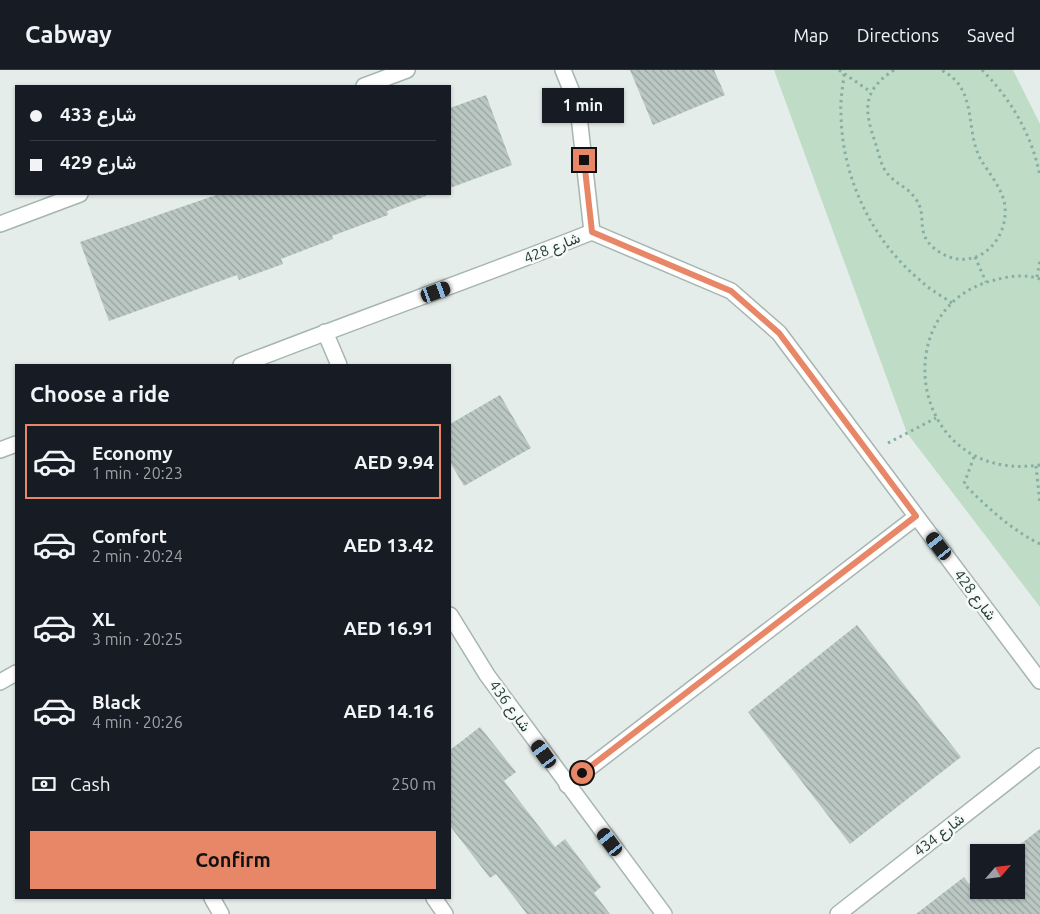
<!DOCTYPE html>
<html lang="en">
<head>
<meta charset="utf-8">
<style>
  body { margin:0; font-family:Ubuntu,Vazirmatn,sans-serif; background:#242831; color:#f1f3f6; height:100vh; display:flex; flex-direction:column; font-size:19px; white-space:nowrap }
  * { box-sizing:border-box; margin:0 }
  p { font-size:16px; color:#9ea1a6 }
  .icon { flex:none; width:28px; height:28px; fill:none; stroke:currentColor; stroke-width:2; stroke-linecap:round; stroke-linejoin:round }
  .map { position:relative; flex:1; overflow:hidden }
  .drawer { position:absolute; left:15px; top:294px; width:436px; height:535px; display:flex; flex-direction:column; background:#171b24; border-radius:0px; box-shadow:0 1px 4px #0004 }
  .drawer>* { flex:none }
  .hud { position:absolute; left:15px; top:15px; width:436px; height:110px; border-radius:0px; box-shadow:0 1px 4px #0004; display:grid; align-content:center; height:110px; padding:0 15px; background:#171b24 }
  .needle { width:32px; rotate:62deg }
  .tools { position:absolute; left:970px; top:774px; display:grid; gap:10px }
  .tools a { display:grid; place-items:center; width:55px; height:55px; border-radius:0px; background:#171b24; box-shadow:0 1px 4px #0004; font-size:25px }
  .end { position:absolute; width:22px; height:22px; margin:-11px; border:6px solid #e78767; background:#111; box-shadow:0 0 0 2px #111 }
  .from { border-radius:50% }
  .bubble { position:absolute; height:35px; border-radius:0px; background:#171b24; box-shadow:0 1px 4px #0004; font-size:16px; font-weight:700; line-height:35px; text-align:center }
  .car { position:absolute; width:15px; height:30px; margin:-15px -8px; border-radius:6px; box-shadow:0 0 4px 1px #0007; background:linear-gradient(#222 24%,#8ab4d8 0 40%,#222 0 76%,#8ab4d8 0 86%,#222 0) }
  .hud b { display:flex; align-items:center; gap:18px; height:48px; font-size:19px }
  .hud b+b { border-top:1px solid #363941 }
  .hud i { width:12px; height:12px; background:#f1f3f6 }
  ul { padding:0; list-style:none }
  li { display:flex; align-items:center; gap:15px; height:75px; margin:0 10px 8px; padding:0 5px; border:2px solid transparent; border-radius:0px }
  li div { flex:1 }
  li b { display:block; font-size:19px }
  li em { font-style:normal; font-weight:700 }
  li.on { border-color:#e78767 }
  li>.icon { width:45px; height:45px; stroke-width:1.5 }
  h2 { padding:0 15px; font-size:22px; line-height:60px }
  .pay { display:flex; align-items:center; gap:12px; height:55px; padding:0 15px; font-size:19px }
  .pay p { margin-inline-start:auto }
  .action { display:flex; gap:10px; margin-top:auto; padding:10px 15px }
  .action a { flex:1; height:58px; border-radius:0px; background:#e78767; color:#111; font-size:20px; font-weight:700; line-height:58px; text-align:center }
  header { display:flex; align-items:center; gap:30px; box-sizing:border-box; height:70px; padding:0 25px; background:#171b24; border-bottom:1px solid #363941 }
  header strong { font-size:24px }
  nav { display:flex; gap:28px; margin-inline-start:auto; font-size:18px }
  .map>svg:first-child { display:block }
</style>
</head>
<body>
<header>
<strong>Cabway</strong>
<nav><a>Map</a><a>Directions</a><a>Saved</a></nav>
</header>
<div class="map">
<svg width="1040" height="844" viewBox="0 0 1040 844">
  <defs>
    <pattern id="building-back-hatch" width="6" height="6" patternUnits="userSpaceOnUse" patternTransform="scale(1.25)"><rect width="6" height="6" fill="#bac7c2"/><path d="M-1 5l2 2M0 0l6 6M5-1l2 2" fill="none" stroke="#97a39e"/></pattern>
  </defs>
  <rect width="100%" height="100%" fill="#e4ede9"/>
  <path fill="#bfdcc7" d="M 774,0 L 1013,0 L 1040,54 L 1040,537 L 907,363 Z"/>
  <g fill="url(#building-back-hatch)">
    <path d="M 630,0 L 714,0 L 725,25 L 653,55 Z"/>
    <path d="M 486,25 L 512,95 L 450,118 L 450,38 Z"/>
    <path d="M 219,124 L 425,124 L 426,126 L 387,141 L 388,145 L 332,166 L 333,169 L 281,189 L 283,194 L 239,210 L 237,205 L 109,251 L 80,172 Z"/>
    <path d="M 500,325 L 531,378 L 464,416 L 450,392 L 450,354 Z"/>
    <path d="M 857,555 L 961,687 L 850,774 L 748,642 Z"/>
    <path d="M 480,657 L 516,702 L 504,711 L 555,777 L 565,769 L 601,817 L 594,823 L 610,844 L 527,844 L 496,804 L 490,808 L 450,756 L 450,680 Z"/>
    <path d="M 1040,759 L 1040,844 L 916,844 L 964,807 L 969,814 L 979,807 L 979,820 L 1016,820 L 1016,782 L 1010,782 Z"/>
  </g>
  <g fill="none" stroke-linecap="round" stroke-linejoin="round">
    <g stroke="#a7b5b0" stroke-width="18">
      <g id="street">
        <path d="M 563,0 L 578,37 L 592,162"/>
        <path d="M 364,16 L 407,0"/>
        <path d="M 0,154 L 80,124"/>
        <path d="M 325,262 L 339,295"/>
        <path d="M 241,295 C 358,249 476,208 592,162 L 731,221 L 779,263 L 1040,611"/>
        <path d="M 0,380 L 16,374"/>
        <path d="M 450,545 L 487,605 L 664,844"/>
        <path d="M 0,612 L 16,603"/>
        <path d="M 567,715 L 916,447"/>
        <path d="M 212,828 L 221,844"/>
        <path d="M 434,828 L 445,844"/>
        <path d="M 838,844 L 1040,686"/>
      </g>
    </g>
    <g stroke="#87aea2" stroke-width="3" stroke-dasharray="2.5 4" stroke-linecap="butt">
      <path d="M 839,0 L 871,22"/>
      <path d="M 894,0 C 860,22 865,42 876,75 C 879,84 881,96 887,103 C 895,114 908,117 915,128 C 930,147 911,165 941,183 C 975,203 1008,172 1005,137 C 1004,121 989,103 981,90 C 964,60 979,18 941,0"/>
      <path d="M 982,0 C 1011,29 1032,65 1040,106"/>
      <path d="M 844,4 C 843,17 840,30 841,42 C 841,106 872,171 921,211 C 930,220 942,226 952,233"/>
      <path d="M 975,187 L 986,212"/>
      <path d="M 1037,207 L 1040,190"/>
      <path d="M 1040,209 C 1026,204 1009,206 995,210 C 884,236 909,414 1040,395"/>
      <path d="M 888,373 L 936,348"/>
      <path d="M 974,387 L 964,414 C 987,437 1010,459 1040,474"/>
      <path d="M 1036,396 L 1040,434"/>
    </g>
    <use href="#street" stroke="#fff" stroke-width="15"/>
  </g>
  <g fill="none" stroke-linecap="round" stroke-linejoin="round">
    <path stroke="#e78767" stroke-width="6" d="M 582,703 L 916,446 L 779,263 L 731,221 L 592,162 L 584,90"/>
  </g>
  <g text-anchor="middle" stroke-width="5" stroke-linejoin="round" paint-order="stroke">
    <g font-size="15" fill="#253d37" stroke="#f5f9f7">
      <text transform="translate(552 178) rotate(-22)" y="5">شارع 428</text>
      <text transform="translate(975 525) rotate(53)" y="5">شارع 428</text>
      <text transform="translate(510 636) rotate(54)" y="5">شارع 436</text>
      <text transform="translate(939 765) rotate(-38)" y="5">شارع 434</text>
    </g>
  </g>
</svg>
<div class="tools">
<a><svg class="needle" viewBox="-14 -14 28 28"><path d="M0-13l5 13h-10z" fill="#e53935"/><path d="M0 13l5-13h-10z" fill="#9ea1a6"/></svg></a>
</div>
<i class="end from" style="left:582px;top:703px"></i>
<i class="end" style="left:584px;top:90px"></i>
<div class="bubble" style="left:542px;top:18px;width:82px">1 min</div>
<i class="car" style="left:436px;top:222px;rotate:70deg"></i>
<i class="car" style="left:939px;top:476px;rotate:323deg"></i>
<i class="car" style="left:544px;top:684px;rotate:324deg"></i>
<i class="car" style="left:610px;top:772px;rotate:323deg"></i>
<div class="hud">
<b><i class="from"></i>شارع 433</b>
<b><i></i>شارع 429</b>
</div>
<section class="drawer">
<h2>Choose a ride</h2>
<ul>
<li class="on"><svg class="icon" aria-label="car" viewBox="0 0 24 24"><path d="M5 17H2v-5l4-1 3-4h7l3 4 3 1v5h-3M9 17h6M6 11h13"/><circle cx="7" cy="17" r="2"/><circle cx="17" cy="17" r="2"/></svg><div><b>Economy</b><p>1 min · 20:23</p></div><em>AED 9.94</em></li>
<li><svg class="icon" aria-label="car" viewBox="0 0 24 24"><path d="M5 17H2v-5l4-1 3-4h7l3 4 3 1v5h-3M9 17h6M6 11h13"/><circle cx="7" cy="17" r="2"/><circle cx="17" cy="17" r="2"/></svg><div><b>Comfort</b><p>2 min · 20:24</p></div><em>AED 13.42</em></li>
<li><svg class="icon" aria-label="car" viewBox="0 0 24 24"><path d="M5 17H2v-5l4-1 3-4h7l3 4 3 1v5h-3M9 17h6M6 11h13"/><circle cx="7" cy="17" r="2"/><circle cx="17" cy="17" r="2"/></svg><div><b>XL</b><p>3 min · 20:25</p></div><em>AED 16.91</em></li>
<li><svg class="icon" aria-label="car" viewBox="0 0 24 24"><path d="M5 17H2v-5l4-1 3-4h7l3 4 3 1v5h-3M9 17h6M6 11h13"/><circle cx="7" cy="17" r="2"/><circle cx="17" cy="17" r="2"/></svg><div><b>Black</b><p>4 min · 20:26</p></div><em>AED 14.16</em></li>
</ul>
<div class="pay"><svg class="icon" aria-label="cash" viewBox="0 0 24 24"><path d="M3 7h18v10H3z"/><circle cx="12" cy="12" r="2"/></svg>Cash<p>250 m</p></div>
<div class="action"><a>Confirm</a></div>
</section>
</div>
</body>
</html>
